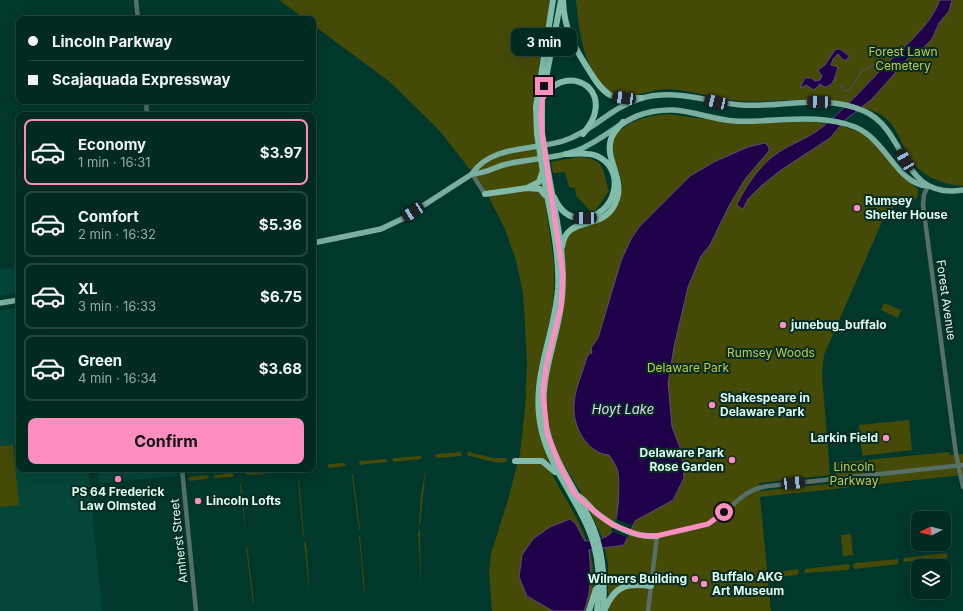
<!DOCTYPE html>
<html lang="en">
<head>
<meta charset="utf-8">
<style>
  body { margin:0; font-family:Inter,sans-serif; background:#0b322a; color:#f1f3f6; height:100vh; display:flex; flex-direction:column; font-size:15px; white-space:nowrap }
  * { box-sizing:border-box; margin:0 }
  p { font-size:13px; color:#96a7a5 }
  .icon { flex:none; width:22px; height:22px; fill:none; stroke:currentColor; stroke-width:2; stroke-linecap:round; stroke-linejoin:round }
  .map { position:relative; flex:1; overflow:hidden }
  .details { position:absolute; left:16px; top:112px; width:300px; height:360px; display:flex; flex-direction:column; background:#012a21; border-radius:8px; box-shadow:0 4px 16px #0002,0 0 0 1px #23463f }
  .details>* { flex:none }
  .banner { position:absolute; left:16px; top:16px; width:300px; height:88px; border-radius:8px; box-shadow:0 4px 16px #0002,0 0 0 1px #23463f; display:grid; align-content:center; height:88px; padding:0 12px; background:#012a21 }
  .needle { width:26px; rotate:264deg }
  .fabs { position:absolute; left:911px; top:511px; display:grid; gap:8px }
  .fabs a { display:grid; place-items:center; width:40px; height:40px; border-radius:8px; background:#012a21; box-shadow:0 4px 16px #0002,0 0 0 1px #23463f; font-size:20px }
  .end { position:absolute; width:18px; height:18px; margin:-9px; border:5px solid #fd8ebf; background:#111; box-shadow:0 0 0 2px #111 }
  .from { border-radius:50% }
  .bubble { position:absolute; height:28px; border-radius:8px; background:#012a21; box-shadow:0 4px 16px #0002,0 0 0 1px #23463f; font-size:13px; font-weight:700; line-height:28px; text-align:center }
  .car { position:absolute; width:12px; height:24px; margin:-12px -6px; border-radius:5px; box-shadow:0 0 3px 1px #0007; background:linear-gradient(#222 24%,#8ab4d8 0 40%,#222 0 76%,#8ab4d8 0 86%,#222 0) }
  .banner b { display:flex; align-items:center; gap:14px; height:38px; font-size:15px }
  .banner b+b { border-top:1px solid #23463f }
  .banner i { width:10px; height:10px; background:#f1f3f6 }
  ul { padding:7px 0 0; list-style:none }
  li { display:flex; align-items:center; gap:12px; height:66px; margin:0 8px 6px; padding:0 4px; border:2px solid #23463f; border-radius:8px }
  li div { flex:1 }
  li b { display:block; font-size:15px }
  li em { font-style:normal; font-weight:700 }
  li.current { border-color:#fd8ebf }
  li>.icon { width:36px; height:36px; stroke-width:1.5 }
  .button { display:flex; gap:8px; margin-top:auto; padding:8px 12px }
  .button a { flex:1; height:46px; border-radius:8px; background:#fd8ebf; color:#111; font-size:16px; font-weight:700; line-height:46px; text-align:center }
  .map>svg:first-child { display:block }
</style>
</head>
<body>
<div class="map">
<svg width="963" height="611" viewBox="0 0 963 611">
  <rect width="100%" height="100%" fill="#01382c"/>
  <g fill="#044638">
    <path d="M 14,266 L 19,266 L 19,292 L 0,296 L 0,269 L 14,268 Z"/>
    <path d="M 19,307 L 19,469 L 88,469 L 102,611 L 0,611 L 0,311 Z"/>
    <path d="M 97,469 L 176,469 L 177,476 L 99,483 Z"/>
  </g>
  <g fill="#464a07">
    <path d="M 279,0 L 550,0 L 535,91 L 533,114 L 554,263 L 554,291 L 552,311 L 538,370 L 535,393 L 538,428 L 549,463 L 550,471 C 565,499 584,525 591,556 C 595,574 593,593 593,611 L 492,611 L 489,572 L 491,554 L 509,496 L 520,453 L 525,409 L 527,366 L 525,322 L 523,293 L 516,261 L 505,229 L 483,186 L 438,129 L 390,82 L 313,25 L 313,19 L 305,19 Z"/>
    <path d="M 576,0 L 963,0 L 963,186 C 940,184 920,176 908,155 C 900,141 897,127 884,117 C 879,112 869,110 862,107 C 822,93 783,103 743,101 C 717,100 693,90 668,89 C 649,89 627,103 609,91 C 583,73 579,29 576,0 Z"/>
    <path d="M 668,114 L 742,124 L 807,121 L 845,127 L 862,133 L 875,142 L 904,178 L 918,189 L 918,194 L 916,199 L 897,204 L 884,217 L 824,355 L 822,374 L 830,475 L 759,483 L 760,491 L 837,483 L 835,463 L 949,452 L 950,455 L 963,454 L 963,475 L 760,497 L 771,611 L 609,611 L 610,594 L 608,595 L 608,563 L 602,537 L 583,496 L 559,457 L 548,425 L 546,395 L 565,241 L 573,230 L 594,223 L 620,197 L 622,184 L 619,172 L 612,157 L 613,137 C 629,120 645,116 668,114 Z"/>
    <path d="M 578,157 C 606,158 602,169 609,191 L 595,211 L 589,211 L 587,207 L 576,196 L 575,188 L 569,187 L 565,172 L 553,173 L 551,162 Z"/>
    <path d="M 884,303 L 901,310 L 898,318 L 881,310 Z"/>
    <path d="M 909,420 L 912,450 L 862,456 L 859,425 Z"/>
    <path d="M 13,445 L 19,505 L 0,507 L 0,446 Z"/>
    <path d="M 460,452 L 462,454 L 461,456 L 437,458 L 435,456 L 436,454 Z"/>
    <path d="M 469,452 L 493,458 L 506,458 L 508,461 C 496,466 480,457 468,456 L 467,453 Z"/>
    <path d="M 420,456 L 422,457 L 420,459 L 394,462 L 392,460 L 394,458 Z"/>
    <path d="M 386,459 L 388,461 L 386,462 L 360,465 L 359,463 L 360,461 Z"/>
    <path d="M 344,463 L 346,464 L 345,466 L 329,468 L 327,466 L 329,464 Z"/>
    <path d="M 426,467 L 420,525 L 419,525 L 421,495 Z"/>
    <path d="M 273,469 L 291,469 L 291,470 L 273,473 L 271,471 Z"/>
    <path d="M 265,470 L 265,474 L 248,475 L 246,474 L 247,472 Z"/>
    <path d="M 232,473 L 234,475 L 232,477 L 215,478 L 213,477 L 215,475 Z"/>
    <path d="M 353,474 L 360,529 L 359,530 L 352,475 Z"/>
    <path d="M 207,475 L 209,477 L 207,479 L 190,481 L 188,479 L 189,477 Z"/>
    <path d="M 298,479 L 299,480 L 304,536 L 303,536 Z"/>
    <path d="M 241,484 L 247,540 L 247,541 L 240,485 Z"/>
    <path d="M 418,531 L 420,531 L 421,586 Z"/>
    <path d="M 851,534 L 853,555 L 843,556 L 841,535 Z"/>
    <path d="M 359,536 L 360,536 L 365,592 L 364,591 Z"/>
    <path d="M 304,542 L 306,542 L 310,599 L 310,598 Z"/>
    <path d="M 247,546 L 254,602 L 253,603 L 246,547 Z"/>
    <path d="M 945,553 L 948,555 L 946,559 L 903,562 L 904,558 Z"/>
    <path d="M 898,559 L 898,564 L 855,569 L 853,567 L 854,563 Z"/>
    <path d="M 848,564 L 850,565 L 849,570 L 804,573 L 805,569 Z"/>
    <path d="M 797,569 L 799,571 L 798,575 L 778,577 L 775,575 L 777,572 Z"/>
  </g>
  <g fill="#1f0049" stroke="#584c7c">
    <path d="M 940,0 L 952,0 L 949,11 L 939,23 L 932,39 L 919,52 L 911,55 L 872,99 L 845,120 L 830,138 L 781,170 L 761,186 L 748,199 L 743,209 L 739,207 L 737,204 C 748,183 762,161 784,149 C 796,142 810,137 821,128 C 844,110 863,88 884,67 C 905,45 929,28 940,0 Z"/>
    <path d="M 840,49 L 849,56 L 847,60 L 843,60 L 838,54 L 833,59 L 831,65 L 838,67 C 835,75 835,86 824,87 L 820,84 L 814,90 L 806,85 L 800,88 L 805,78 L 811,78 L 815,81 L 820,80 L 822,76 L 818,70 L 825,65 L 835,50 Z"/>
    <path d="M 765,143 L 769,147 L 769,151 L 745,179 L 729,206 L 710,245 L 701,256 L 688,287 L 674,347 L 668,383 L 672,427 L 681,450 L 684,478 L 673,500 L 635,521 L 624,545 L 589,550 C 591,568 592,591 584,611 L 553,611 L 527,596 L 519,577 L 522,555 L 533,539 L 550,527 L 570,519 L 575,523 L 585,541 C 592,541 606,539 611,533 C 619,522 620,485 618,472 C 616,465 613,461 609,455 C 586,453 572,425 574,404 C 575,388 583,372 587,357 L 589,354 L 592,353 L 591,348 L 598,338 L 621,261 L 631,239 L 640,226 L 690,176 L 714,162 L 748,147 Z"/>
  </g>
  <path fill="#01382c" d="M 615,519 L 632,525 L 628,538 L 611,531 Z"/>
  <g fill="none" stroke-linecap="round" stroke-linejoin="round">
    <g stroke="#584c7c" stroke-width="1">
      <path d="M 835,78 L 836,80"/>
      <path d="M 840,84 L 845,91 L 850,90 L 862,71 L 882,61 L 888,63"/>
    </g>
    <g stroke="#566f67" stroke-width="4.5">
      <path d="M 136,0 L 138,19"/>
      <path d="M 146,101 L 147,115"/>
      <path d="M 472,174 L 485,194"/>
      <path d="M 928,186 L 924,195 L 923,205 L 956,454 L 963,487"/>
      <path d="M 182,469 L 196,611"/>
      <path d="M 648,611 L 657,536 C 670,533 703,528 713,521 C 735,507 741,489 769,486 L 963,465"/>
    </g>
    <g stroke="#7aaf9f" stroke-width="5.5">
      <path d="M 472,174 C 485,174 494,167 507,164 C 532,158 559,159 583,148 C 618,131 629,109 673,110 C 694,111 714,120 735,121 C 775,123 817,112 855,127 C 887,140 896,184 928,186"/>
      <path d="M 313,243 L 381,229 L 404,218 L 472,174 C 490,145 535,150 563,141 C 592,132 610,108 639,99 C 674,88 706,102 741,105 C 782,108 824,93 864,111 C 909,131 899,200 963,190"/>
      <path d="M 0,303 L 19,300"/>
    </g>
    <g stroke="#81bcaa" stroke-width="6">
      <path d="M 563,0 C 564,30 574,47 590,72 C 595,80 601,90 610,95 C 619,100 630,98 641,98"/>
      <path d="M 544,96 C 562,68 602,81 595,112 C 594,120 588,127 583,134"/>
      <path d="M 542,133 L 542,99 L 561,0"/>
      <path d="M 537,134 L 536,107 L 553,0"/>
      <path d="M 548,171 C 555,212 566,256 562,298 C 558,340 538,377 545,420 C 551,461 578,490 593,527 C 604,554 605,582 603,611"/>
      <path d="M 543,172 C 549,210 560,250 558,289 C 554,340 529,379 542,432 C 551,468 574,495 588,528 C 600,555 600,582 597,611"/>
      <path d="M 529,187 L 539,182 L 542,173"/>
      <path d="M 485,194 L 527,188 L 540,189 L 545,195"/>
      <path d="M 554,197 C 559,209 567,218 581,218 C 617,217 627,169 597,156 C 587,152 576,154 566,154"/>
      <path d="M 562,247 C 566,214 602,232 615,204 C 627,179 604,161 611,139 C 613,132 619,127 623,122"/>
      <path d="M 515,461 L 542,461 L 555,472"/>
      <path d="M 577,495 C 584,499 588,505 593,510 C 610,525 634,538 657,536"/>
      <path d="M 605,609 C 615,585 627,583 651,586"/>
      <path d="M 589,611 L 596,589"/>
    </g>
    <g stroke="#81bcaa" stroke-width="6">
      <path d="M 542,133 L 548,171"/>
      <path d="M 537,134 L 543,172"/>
    </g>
  </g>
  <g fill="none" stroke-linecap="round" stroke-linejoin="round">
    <path stroke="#fd8ebf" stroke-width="5" d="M 544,86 L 541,114 L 542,133 L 563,275 L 561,307 L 546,366 L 543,392 L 547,433 L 559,464 L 574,493 L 595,512 L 613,525 L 639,535 L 656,536 L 708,524 L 724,512"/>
  </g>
  <g fill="#fd8ebf" stroke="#092c23" stroke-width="1.5">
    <circle cx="857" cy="208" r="4"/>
    <circle cx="783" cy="325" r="4"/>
    <circle cx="712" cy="405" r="4"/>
    <circle cx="886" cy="438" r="4"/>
    <circle cx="732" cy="460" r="4"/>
    <circle cx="118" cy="479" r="4"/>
    <circle cx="198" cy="501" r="4"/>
    <circle cx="695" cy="579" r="4"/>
    <circle cx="704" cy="584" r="4"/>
  </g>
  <g text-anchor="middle" stroke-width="4" stroke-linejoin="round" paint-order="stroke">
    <g font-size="12" fill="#c1ca4f" stroke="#092c23">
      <text x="903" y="56">Forest Lawn<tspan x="903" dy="14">Cemetery</tspan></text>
      <text x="771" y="357">Rumsey Woods</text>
      <text x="688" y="372">Delaware Park</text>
      <text x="854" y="471">Lincoln<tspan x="854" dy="14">Parkway</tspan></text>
    </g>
    <g font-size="12" font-weight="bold" fill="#dcfcf2" stroke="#092c23" text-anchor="start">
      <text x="865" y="205">Rumsey<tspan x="865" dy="14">Shelter House</tspan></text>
      <text x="791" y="329">junebug_buffalo</text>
      <text x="720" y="402">Shakespeare in<tspan x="720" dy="14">Delaware Park</tspan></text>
      <text x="878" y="442" text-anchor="end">Larkin Field</text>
      <text x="724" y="457" text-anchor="end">Delaware Park<tspan x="724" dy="14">Rose Garden</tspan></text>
      <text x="118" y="496" text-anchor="middle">PS 64 Frederick<tspan x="118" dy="14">Law Olmsted</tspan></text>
      <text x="206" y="505">Lincoln Lofts</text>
      <text x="712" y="581">Buffalo AKG<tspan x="712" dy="14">Art Museum</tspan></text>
      <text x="687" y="583" text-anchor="end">Wilmers Building</text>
    </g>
    <g font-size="12" fill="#dcfcf2" stroke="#092c23">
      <text transform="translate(946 300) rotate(82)" y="4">Forest Avenue</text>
      <text transform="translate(179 541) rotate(-96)" y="4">Amherst Street</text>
    </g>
    <g font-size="13" font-style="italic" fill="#e0dbf6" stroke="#092c23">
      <text x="623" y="414">Hoyt Lake</text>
    </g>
  </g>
</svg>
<div class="fabs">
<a><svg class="needle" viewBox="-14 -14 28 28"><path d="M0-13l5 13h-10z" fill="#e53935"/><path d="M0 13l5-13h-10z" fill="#96a7a5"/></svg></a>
<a><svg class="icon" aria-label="layers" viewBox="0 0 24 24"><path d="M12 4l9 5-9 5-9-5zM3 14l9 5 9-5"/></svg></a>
</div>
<i class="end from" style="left:724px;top:512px"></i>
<i class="end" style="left:544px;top:86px"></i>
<div class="bubble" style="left:511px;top:28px;width:66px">3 min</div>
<i class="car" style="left:624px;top:98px;rotate:278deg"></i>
<i class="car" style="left:716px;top:102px;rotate:283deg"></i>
<i class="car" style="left:819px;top:102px;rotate:272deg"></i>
<i class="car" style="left:905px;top:160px;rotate:330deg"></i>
<i class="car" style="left:413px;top:212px;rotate:237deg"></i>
<i class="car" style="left:585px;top:218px;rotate:269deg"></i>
<i class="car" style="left:793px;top:483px;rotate:84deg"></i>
<div class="banner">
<b><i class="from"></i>Lincoln Parkway</b>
<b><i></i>Scajaquada Expressway</b>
</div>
<section class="details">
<ul>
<li class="current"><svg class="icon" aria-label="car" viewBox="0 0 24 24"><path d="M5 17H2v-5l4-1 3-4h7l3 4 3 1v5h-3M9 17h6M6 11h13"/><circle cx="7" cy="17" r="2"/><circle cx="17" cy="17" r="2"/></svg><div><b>Economy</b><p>1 min · 16:31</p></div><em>$3.97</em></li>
<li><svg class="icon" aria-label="car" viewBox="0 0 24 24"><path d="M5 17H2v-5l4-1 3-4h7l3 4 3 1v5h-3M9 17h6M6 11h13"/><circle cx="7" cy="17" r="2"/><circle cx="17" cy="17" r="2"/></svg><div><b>Comfort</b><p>2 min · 16:32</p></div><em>$5.36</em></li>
<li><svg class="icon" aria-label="car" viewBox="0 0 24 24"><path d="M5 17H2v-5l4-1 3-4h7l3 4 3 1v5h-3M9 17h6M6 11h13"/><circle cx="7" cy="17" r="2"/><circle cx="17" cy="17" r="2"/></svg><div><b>XL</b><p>3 min · 16:33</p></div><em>$6.75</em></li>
<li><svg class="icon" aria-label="car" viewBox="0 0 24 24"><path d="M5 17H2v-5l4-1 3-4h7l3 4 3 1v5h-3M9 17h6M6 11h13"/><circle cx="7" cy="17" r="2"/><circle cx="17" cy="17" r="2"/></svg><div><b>Green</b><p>4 min · 16:34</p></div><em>$3.68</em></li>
</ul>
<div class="button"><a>Confirm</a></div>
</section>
</div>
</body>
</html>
